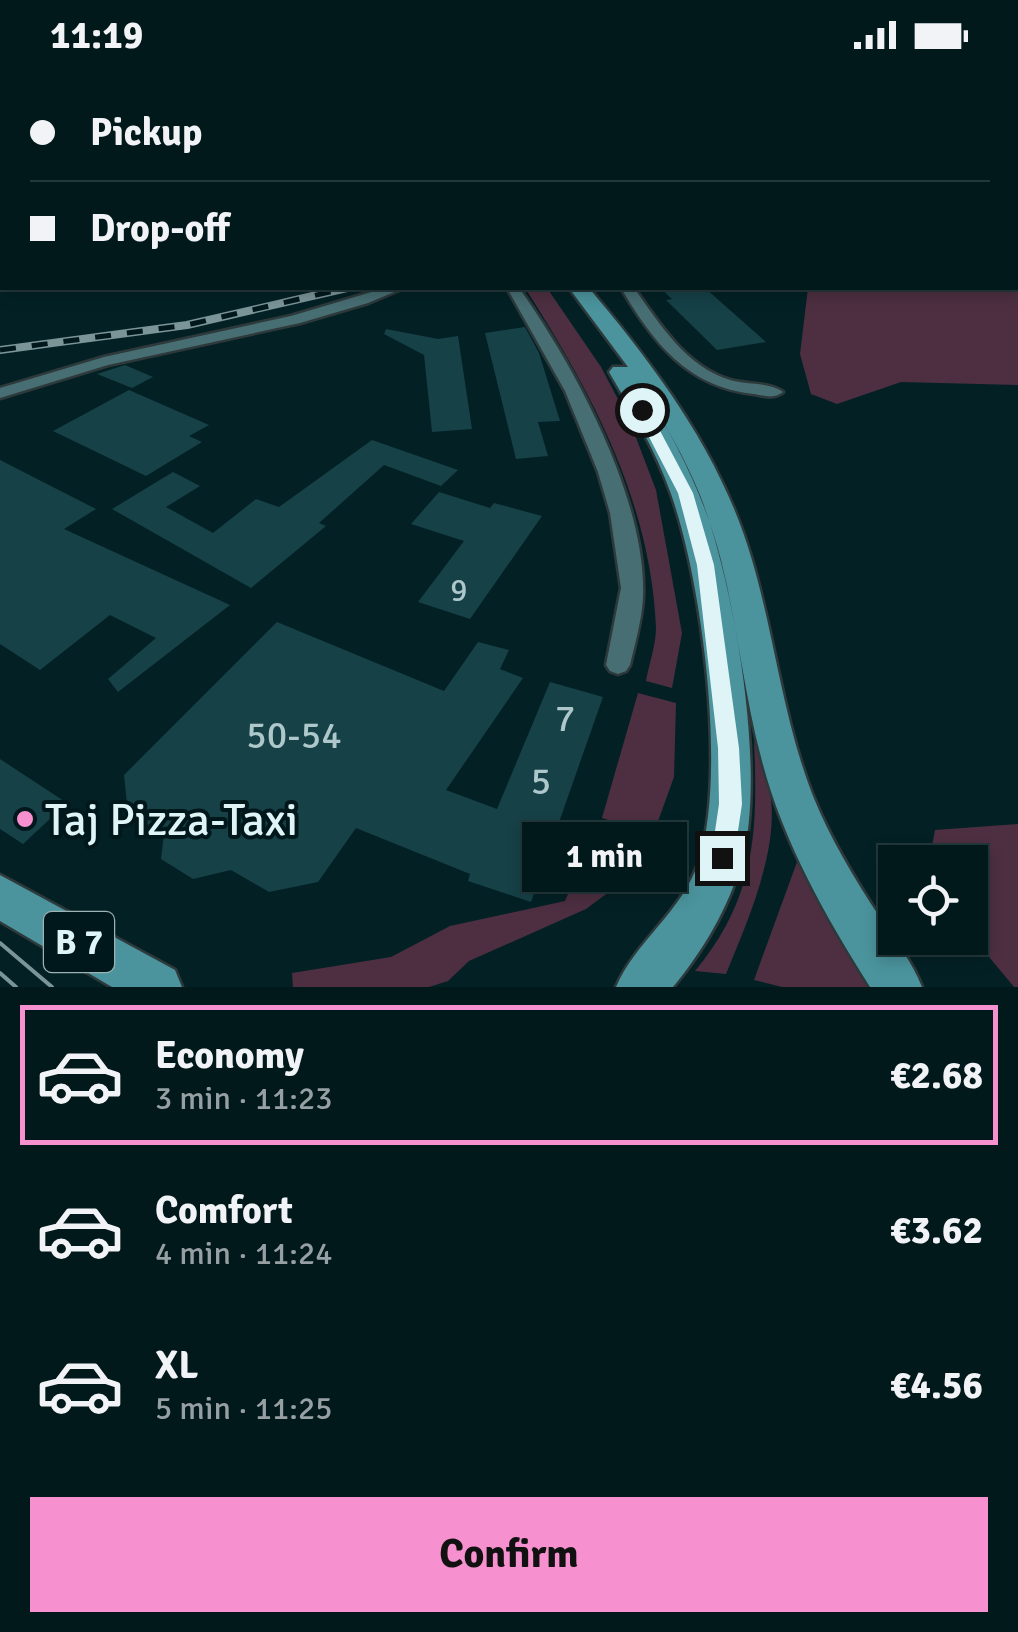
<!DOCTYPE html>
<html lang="en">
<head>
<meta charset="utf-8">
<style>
  body { margin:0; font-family:Signika,sans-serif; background:#0c2225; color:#f1f3f6; height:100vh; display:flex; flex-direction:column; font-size:38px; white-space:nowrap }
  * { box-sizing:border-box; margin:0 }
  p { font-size:32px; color:#96a0a3 }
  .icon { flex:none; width:55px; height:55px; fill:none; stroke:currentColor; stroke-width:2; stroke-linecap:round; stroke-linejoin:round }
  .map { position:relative; height:917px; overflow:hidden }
  .drawer { display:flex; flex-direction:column; background:#02191c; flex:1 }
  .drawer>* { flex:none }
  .top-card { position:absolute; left:0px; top:0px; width:1020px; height:220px; box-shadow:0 5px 15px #0003,0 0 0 2px #23383b; display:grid; align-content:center; height:220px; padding:0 30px; background:#02191c }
  .tools { position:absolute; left:878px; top:775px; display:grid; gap:20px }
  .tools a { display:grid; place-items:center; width:110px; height:110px; border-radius:0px; background:#02191c; box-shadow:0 5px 15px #0003,0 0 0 2px #23383b; font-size:50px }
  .end { position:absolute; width:45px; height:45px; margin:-22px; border:12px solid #dff4f7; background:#111; box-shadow:0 0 0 5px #111 }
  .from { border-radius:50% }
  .bubble { position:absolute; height:70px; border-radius:0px; background:#02191c; box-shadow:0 5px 15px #0003,0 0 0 2px #23383b; font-size:32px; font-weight:700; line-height:70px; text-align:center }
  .top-card b { display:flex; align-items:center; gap:35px; height:95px; font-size:38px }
  .top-card b+b { border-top:2px solid #23383b }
  .top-card i { width:25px; height:25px; background:#f1f3f6 }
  ul { padding:18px 0 0; list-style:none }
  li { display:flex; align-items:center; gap:30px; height:140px; margin:0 20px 15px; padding:0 10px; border:5px solid transparent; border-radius:0px }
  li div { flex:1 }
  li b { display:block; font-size:38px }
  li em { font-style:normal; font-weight:700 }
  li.on { border-color:#f690cf }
  li>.icon { width:90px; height:90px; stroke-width:1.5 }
  .button { display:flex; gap:20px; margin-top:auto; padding:20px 30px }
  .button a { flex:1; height:115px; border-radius:0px; background:#f690cf; color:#111; font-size:40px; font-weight:700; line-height:115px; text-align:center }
  .status { display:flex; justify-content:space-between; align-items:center; height:70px; padding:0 50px; background:#02191c; direction:ltr }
  .status svg { height:28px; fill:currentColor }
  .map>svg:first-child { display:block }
</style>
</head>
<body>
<div class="status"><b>11:19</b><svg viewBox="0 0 49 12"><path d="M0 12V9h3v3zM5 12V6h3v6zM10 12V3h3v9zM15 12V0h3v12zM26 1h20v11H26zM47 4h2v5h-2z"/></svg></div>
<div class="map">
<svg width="1018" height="917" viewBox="0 0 1018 917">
  <rect width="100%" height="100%" fill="#032125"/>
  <g fill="#4d2f41">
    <path d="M 614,0 L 1018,0 L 1018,37 L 1018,2 Z"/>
    <path d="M 1018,61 L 1018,315 L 901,312 L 837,334 L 811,324 L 800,284 L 808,218 L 1018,218 Z"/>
    <path d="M 525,218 L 547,218 L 601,297 L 630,352 L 656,420 L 682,563 L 672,618 L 646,611 C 649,594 656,575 656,558 C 651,432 591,321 525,218 Z"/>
    <path d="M 638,623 L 676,633 L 674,707 L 653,765 L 602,748 Z"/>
    <path d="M 754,670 C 759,687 767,705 770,723 C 780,778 747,853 726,904 L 695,901 C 756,828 758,761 754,670 Z"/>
    <path d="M 1018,754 L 1018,917 L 1014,917 L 970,864 L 970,792 L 929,792 L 935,760 Z"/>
    <path d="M 594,763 L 641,778 L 613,819 L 586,839 L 469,891 L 448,911 L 429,917 L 293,917 L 292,903 L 391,887 L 450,856 L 565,831 Z"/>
    <path d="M 797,792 L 869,917 L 782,917 L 754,910 Z"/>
  </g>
  <g fill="#164147">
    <path d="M 660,218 L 705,218 L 766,272 L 717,280 L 666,230 L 672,229 Z"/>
    <path d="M 525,257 L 539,283 L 560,351 L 538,352 L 548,386 L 516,389 L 485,263 Z"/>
    <path d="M 386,259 L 438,269 L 458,266 L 472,359 L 432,362 L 424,285 L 384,264 Z"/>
    <path d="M 125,295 L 153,307 L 132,318 L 97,304 Z"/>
    <path d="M 129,320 L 209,355 L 189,366 L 202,372 L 146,406 L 53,361 Z"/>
    <path d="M 372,370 L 458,400 L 441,416 L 384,395 L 319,453 L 326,456 L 251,518 L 112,439 L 173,402 L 200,416 L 166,437 L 213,463 L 256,429 L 279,437 Z"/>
    <path d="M 0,390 L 96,439 L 64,459 L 230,535 L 118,622 L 108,609 L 156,568 L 110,545 L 40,600 L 0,574 Z"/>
    <path d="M 439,422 L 490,438 L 494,433 L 542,446 L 470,549 L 418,532 L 464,471 L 411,454 Z"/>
    <path d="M 277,552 L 444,621 L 478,572 L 509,580 L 500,599 L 523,608 L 446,720 L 497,739 L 550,612 L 603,627 L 531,832 L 468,811 L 470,804 L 356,758 L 318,812 L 269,822 L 231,800 L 193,809 L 161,789 L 164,763 L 128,744 L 124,705 Z"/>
    <path d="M 0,689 L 67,733 L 23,774 L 0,759 Z"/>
  </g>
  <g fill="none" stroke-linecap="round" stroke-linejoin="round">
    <g stroke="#2d393b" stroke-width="5">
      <g id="minor">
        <path d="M 385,218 L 404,218 L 368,233 L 300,253 L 108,295 L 0,328 L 0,318 L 104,287 L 291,246 Z"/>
        <path d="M 507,218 L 519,218 C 574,295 647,430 643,527 C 642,550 635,573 630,595 L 626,601 L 618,604 L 610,601 L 606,595 L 621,518 L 610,443 L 598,402 L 565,321 Z"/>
        <path d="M 621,218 L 634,218 C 660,254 685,296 730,310 C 747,315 770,312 783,322 C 774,329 765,326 754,324 C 687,317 653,272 621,218 Z"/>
      </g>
    </g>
    <g stroke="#2d393b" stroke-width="5">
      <g id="primary">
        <path d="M 287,0 L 302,0 L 304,2 L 289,2 Z"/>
        <path d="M 569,218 L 589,218 C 658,300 722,386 752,490 C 775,568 783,650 813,726 C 830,768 854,808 879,846 C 894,869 912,891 922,917 L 870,917 C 826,847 783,772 762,691 C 744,625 738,557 721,490 C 705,428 677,372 643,318 C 664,352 685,388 700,425 C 734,512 767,701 742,791 C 729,837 703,881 673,917 L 616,917 C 635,872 682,842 699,791 C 727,703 702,511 671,424 C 656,381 632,341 609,302 L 613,297 L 628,297 Z"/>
        <path d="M 0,805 L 175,900 L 182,917 L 112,917 L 0,851 Z"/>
      </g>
    </g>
    <use href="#minor" fill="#476e73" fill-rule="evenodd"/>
    <use href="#primary" fill="#4b949d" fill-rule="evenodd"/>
    <g stroke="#7b9498" stroke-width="4">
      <path d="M 0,873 L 52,917"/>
      <path d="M 0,903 L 16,917"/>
    </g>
    <g stroke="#7b9498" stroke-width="8">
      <path id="rail" d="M 0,280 L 187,255 L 347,218"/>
    </g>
    <use href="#rail" stroke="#00181c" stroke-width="5" stroke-dasharray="16" stroke-linecap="butt"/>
  </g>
  <path fill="#dff4f7" d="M 642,336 L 649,340 L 693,423 L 714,495 L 739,678 L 742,734 L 734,788 L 731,795 L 722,799 L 714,795 L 711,788 L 719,734 L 718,678 L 697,495 L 678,423 L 635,340 Z"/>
  <circle fill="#f690cf" stroke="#00181c" stroke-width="4" cx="25" cy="749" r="10"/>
  <g text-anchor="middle" stroke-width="8" stroke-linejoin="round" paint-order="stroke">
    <g font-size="32" fill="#adc7cb">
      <text x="459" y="531">9</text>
    </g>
    <rect fill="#00181c" stroke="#9cb2b5" stroke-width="2.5" x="44" y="842" width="70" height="60" rx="8"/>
    <g font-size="35" font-weight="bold" fill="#dff4f7">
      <text x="79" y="884">B 7</text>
    </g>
    <g font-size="38" fill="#adc7cb">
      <text x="565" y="661">7</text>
      <text x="294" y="678">50-54</text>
      <text x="541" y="724">5</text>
    </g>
    <g font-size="45" fill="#dff4f7" stroke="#00181c" text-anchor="start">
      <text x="45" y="765">Taj Pizza-Taxi</text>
    </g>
  </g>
</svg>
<div class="tools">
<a><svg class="icon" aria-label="locate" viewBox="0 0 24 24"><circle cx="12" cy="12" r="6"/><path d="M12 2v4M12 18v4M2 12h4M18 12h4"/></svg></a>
</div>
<i class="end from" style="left:642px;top:340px"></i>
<i class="end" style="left:722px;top:788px"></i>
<div class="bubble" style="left:522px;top:752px;width:165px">1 min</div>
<div class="top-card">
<b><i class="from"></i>Pickup</b>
<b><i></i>Drop-off</b>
</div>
</div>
<section class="drawer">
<ul>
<li class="on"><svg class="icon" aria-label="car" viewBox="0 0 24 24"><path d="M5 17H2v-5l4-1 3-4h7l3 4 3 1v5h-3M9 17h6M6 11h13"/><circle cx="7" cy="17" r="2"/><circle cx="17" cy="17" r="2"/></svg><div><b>Economy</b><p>3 min · 11:23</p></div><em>€2.68</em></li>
<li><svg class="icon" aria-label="car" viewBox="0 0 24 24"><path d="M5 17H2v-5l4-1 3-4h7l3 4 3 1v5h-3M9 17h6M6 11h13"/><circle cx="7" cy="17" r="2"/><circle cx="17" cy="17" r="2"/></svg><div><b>Comfort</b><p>4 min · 11:24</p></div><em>€3.62</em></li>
<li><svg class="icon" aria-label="car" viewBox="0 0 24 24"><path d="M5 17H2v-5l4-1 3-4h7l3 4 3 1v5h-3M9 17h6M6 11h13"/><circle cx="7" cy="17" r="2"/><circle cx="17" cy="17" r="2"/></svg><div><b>XL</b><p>5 min · 11:25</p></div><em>€4.56</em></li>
</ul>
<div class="button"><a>Confirm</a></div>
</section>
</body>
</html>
